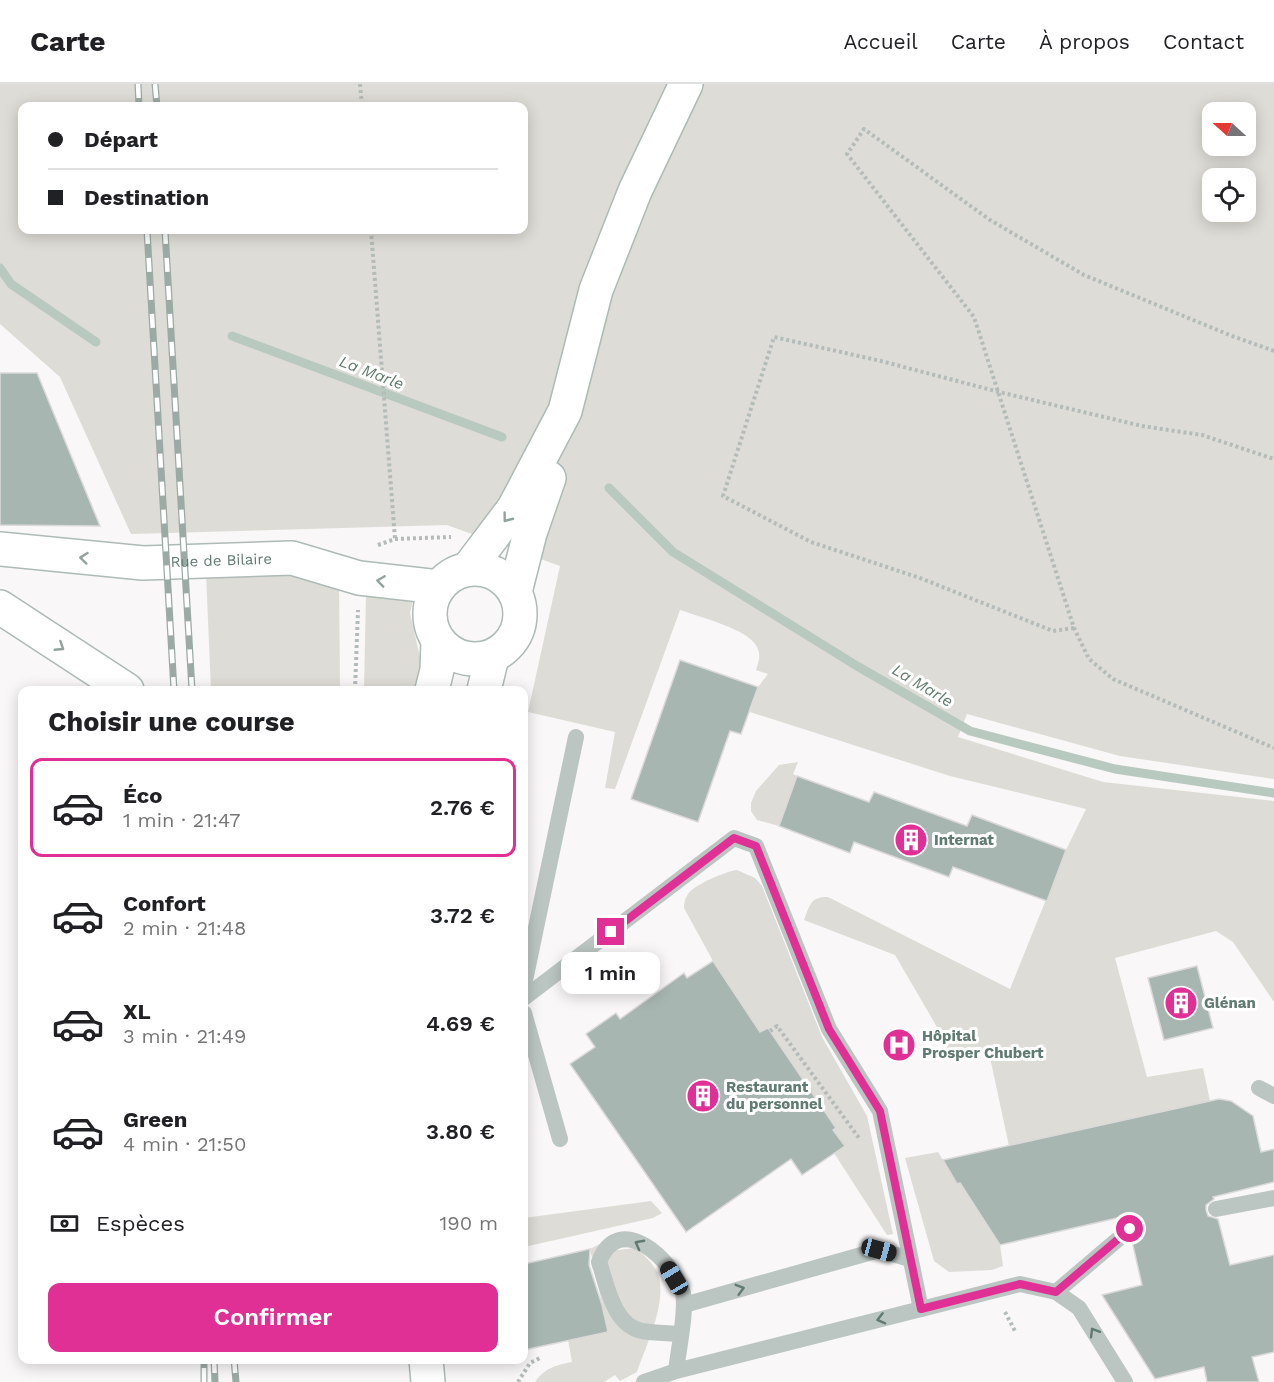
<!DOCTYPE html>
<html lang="fr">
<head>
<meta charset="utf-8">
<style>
  body { margin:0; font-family:"Work Sans",sans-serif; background:#f6f6f6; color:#202124; height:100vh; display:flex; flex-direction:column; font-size:22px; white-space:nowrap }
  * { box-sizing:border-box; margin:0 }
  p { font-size:20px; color:#757577 }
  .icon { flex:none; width:33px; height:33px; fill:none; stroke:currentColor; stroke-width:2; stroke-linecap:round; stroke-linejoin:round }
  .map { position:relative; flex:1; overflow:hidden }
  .details { position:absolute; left:18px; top:602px; width:510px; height:678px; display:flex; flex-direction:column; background:#fff; border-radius:12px; box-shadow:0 3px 15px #0003 }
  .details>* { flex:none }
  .hud { position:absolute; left:18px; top:18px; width:510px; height:132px; border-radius:12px; box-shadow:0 3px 15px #0003; display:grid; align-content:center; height:132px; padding:0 30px; background:#fff }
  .needle { width:39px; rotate:291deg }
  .tools { position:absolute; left:1202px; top:18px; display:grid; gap:12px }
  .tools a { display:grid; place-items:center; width:54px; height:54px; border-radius:12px; background:#fff; box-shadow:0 3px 15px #0003; font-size:30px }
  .end { position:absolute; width:27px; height:27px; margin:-14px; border:8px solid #e03096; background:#fff; box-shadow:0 0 0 3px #fff }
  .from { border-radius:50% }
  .bubble { position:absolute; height:42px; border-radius:12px; background:#fff; box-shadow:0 3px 15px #0003; font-size:20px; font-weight:600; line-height:42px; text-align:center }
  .car { position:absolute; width:18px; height:36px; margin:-18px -9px; border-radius:8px; box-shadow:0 0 4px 2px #0007; background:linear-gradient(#222 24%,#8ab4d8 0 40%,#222 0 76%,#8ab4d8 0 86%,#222 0) }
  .hud b { display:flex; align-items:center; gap:21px; height:57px; font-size:22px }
  .hud b+b { border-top:2px solid #e0e0e0 }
  .hud i { width:15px; height:15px; background:#202124 }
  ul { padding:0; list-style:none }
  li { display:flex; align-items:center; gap:18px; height:99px; margin:0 12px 9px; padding:0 18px; border:3px solid transparent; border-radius:12px }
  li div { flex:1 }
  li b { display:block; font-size:22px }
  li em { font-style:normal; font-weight:600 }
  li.current { border-color:#e03096 }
  li>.icon { width:54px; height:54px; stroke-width:1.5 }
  h2 { padding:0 30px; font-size:27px; line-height:72px }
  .pay { display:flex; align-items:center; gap:15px; height:66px; padding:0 30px; font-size:22px }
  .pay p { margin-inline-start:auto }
  .action { display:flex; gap:12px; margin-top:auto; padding:12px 30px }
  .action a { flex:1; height:69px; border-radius:12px; background:#e03096; color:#fff; font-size:24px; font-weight:600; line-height:69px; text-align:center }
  header { display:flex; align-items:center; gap:36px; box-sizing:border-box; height:84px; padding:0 30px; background:#fff; border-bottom:2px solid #e0e0e0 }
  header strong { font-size:28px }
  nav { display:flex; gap:33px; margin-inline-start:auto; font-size:21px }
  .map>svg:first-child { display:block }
</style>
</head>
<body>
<header>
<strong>Carte</strong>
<nav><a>Accueil</a><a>Carte</a><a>À propos</a><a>Contact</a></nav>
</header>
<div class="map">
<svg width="1274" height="1298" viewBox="0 0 1274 1298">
  <rect width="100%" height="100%" fill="#f9f7f7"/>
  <g fill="#dedcd6" fill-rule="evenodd">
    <path d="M 0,0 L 1274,0 L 1274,695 L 1120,672 L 967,630 L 958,653 L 1103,698 L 1274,717 L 1274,918 L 1233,858 L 1216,847 L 1115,874 L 1147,993 L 1203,984 L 1210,1017 L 1009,1062 L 988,964 L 951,973 L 944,955 L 895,871 L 804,836 C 810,821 810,813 828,813 L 1010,905 L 1066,766 L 1086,725 L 950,692 L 750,628 L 758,603 L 768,590 L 756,586 C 759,577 761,571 757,563 C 749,545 699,533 680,526 L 615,705 L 605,704 L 615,648 L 528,628 L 560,482 L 447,441 L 131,450 L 60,293 L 0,240 ZM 22,22 L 524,22 L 524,146 L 22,146 ZM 1212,28 L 1245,28 L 1245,62 L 1212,62 ZM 1212,94 L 1245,94 L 1245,128 L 1212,128 Z"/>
    <path d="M 262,485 L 339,499 L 340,606 L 211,606 L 206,489 Z"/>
    <path d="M 414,510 L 410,529 L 421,578 L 420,606 L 364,606 L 366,511 Z"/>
    <path d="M 798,678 L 793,690 L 797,692 L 779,742 L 757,736 L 751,727 L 751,719 L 756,707 L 779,681 Z"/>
    <path d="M 737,786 L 755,794 L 762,802 L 822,953 L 867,1032 L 893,1150 L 887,1151 L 834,1069 L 844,1062 L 833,1046 L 836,1044 L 768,944 L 760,948 L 713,877 L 684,824 C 684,819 685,814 688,810 C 694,801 726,787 737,786 Z"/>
    <path d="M 938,1068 L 957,1099 L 960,1099 L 1000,1161 L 1003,1182 L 992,1186 L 949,1188 L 934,1177 L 905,1074 Z"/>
    <path d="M 651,1117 L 662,1129 L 653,1134 L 524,1163 L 524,1134 Z"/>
    <path d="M 615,1152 L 618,1166 L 635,1164 C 644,1171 652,1178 657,1188 C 669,1216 646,1261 637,1288 L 620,1297 L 615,1291 L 604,1298 L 535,1298 C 545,1284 556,1281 572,1278 L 568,1256 L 608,1247 L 590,1165 Z"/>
  </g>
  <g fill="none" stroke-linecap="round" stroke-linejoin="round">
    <g stroke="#b8c9bf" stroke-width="9">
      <path d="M 0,184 L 11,200 L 96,258"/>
      <path d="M 232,252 L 502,353"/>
      <path d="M 609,404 L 673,468 L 857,582 L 970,647 L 1115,685 L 1274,709"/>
    </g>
  </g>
  <g fill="#a7b6b0" stroke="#dbd9d9" stroke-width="1.5">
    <path d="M 0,289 L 37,289 L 100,442 L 0,441 Z"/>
    <path d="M 680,576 L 758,603 L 741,650 L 730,647 L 698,738 L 631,715 Z"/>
    <path d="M 797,692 L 869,718 L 874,708 L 967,742 L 972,731 L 1066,766 L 1047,817 L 953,783 L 949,793 L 854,758 L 850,769 L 779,742 Z"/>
    <path d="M 713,877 L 760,948 L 768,944 L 836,1044 L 833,1046 L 845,1062 L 802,1091 L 791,1075 L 686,1148 L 570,980 L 595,963 L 586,950 L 616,929 L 620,935 L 684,889 L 687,894 Z"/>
    <path d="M 1197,882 L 1213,944 L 1164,956 L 1148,894 Z"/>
    <path d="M 1219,1015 L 1231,1017 L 1253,1032 L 1261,1068 L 1274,1065 L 1274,1098 L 1213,1113 L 1214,1115 L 1206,1121 L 1206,1126 L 1208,1132 L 1218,1135 L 1230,1181 L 1274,1171 L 1274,1268 L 1252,1273 L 1259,1298 L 1207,1298 L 1204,1283 L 1155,1295 L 1102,1211 L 1142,1201 L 1132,1157 L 1140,1148 L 1138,1138 L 1127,1135 L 1126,1132 L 1000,1161 L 960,1099 L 957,1100 L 943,1076 Z"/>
    <path d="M 590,1165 L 589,1181 L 602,1221 L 608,1248 L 524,1266 L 524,1180 Z"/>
  </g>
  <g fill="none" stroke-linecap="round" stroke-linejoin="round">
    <g stroke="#aebab6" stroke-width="36">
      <g id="secondary">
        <path id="s1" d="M 0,465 L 143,479 L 292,474 L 359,494 L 439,503"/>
        <circle cx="475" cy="530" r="45"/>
        <path d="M 468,485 L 514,424 L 565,327 L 596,206 L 635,107 L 686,0"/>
        <path d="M 515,508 L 530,449 L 549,394"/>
        <path d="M 0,523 L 127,606"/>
        <path d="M 432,606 L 437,586 L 438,557"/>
        <path d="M 484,606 L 492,573"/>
        <path d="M 426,1275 L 428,1298"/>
      </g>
    </g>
    <g stroke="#b4bcb9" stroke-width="4" stroke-dasharray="3 3" stroke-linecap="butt">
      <path d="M 360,0 L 362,22"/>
      <path d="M 371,146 L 395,455"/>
      <path d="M 1274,267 L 1232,252 L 1084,191 L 990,136 L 864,45 L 847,70 L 974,233 L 1074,544 L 1089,575 L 1113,595 L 1274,664"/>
      <path d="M 378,461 L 395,455 L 451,453"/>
      <path d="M 1074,544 L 1053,547 L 920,494 L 811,458 L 723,412 L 774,253 L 881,277 L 999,308 L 1142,342 L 1202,351 L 1274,375"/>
      <path d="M 355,606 L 358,526"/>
      <path d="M 770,947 L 777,942 L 859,1054"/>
      <path d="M 1005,1228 L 1016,1249"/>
      <path d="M 518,1298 L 530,1279 L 540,1274"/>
    </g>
    <g stroke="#bbc5c1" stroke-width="16">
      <path d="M 524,901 L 576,653"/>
      <path d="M 524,914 L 734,754 L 756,762 L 829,945 L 880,1027 L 921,1225"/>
      <path d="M 524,929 L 560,1055"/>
      <path d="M 1259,1004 L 1274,1012"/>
      <path d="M 1216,1125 L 1274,1114"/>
      <path d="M 1056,1208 L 1130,1145"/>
      <path d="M 684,1221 L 879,1166 L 910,1175"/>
      <path d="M 676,1287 C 678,1268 687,1226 683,1209 C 674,1177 619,1125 599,1178 C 607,1201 613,1241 642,1247 C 654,1249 668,1249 680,1250"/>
      <path d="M 644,1298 L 676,1287 L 1020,1200 L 1056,1208 L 1079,1224 L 1125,1298"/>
    </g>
    <use href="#secondary" stroke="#fff" stroke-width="33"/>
    <g stroke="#9caaa5" stroke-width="7">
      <g id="rail">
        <path d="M 138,0 L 139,22"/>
        <path d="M 155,0 L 157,22"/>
        <path d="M 147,146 L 174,606"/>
        <path d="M 165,146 L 192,606"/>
        <path d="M 214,1275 L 215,1298"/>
        <path d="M 234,1275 L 236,1298"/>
        <path d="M 204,1298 L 204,1275"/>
      </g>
    </g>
    <use href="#rail" stroke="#fff" stroke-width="4.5" stroke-dasharray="14" stroke-linecap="butt"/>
  </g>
  <defs><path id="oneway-chevron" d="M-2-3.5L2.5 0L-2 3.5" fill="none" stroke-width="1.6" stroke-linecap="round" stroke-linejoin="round" transform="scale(1.5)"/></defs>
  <g stroke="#90a39c">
    <use href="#oneway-chevron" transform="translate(507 434) rotate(127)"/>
    <use href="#oneway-chevron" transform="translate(84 474) rotate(-174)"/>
    <use href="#oneway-chevron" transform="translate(381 497) rotate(-172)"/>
    <use href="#oneway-chevron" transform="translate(60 563) rotate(33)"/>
  </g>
  <g stroke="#607b71">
    <use href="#oneway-chevron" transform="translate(639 1160) rotate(-152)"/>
    <use href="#oneway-chevron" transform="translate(740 1205) rotate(-16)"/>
    <use href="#oneway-chevron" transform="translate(881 1235) rotate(166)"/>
    <use href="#oneway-chevron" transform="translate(1094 1248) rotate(-121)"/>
  </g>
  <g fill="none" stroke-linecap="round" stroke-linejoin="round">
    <path stroke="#e03096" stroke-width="8" d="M 611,848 L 734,754 L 756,762 L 829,945 L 880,1027 L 921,1225 L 1020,1200 L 1056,1208 L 1130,1145"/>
  </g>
  <defs>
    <g id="building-disc" transform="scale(1.725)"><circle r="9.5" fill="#e03096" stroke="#fff"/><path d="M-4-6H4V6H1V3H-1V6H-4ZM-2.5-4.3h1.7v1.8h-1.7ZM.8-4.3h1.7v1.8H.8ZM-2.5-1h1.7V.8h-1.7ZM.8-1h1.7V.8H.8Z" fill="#fff"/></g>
    <g id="hospital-disc" transform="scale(1.725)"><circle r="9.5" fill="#e03096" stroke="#fff"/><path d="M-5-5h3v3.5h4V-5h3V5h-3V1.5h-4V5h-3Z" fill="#fff"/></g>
  </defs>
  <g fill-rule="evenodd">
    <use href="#building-disc" x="911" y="756"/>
    <use href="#building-disc" x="1181" y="919"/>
    <use href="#hospital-disc" x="899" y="961"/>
    <use href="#building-disc" x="703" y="1012"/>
  </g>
  <g text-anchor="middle" stroke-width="6" stroke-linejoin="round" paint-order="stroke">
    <g font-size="15" fill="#607b71" stroke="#fff">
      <text dy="5" stroke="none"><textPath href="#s1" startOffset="222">Rue de Bilaire</textPath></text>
    </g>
    <g font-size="15" font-weight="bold" fill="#607b71" stroke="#fff" text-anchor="start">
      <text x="934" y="761">Internat</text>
      <text x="1204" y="924">Glénan</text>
      <text x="922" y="957">Hôpital<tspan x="922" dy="17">Prosper Chubert</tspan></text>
      <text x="726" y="1008">Restaurant<tspan x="726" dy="17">du personnel</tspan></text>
    </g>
    <g font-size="16" font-style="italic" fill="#607b6c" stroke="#fff">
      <text transform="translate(372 288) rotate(21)" y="6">La Marle</text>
      <text transform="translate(923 601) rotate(31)" y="6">La Marle</text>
    </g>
  </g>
</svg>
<div class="tools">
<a><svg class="needle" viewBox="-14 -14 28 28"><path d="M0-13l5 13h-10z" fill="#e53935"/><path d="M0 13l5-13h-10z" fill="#757577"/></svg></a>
<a><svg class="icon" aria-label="locate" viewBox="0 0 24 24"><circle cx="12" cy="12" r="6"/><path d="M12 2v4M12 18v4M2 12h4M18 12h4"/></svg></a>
</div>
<i class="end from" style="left:1130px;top:1145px"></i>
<i class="end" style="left:611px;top:848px"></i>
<div class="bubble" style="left:561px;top:868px;width:99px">1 min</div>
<i class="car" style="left:879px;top:1166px;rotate:105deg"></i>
<i class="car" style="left:674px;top:1194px;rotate:329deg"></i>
<div class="hud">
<b><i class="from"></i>Départ</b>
<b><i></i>Destination</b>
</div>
<section class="details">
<h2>Choisir une course</h2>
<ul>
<li class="current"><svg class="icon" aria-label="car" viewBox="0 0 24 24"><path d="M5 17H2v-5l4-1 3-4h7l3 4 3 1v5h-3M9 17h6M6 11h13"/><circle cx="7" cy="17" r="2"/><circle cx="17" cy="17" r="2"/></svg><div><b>Éco</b><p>1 min · 21:47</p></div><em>2.76 €</em></li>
<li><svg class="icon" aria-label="car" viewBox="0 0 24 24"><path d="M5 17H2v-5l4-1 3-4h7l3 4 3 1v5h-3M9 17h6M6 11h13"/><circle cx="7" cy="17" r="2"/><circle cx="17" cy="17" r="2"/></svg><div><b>Confort</b><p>2 min · 21:48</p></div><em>3.72 €</em></li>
<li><svg class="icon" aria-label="car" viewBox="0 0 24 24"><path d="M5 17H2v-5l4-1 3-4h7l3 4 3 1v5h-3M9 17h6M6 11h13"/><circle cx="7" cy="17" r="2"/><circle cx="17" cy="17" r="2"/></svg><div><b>XL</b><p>3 min · 21:49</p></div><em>4.69 €</em></li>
<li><svg class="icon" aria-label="car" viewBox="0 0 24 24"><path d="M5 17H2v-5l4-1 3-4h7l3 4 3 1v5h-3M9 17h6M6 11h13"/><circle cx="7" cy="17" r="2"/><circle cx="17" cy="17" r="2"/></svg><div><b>Green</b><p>4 min · 21:50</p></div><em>3.80 €</em></li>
</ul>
<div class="pay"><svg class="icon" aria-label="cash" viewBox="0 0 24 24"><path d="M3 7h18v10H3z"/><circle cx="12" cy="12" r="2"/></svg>Espèces<p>190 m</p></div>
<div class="action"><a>Confirmer</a></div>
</section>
</div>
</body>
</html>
